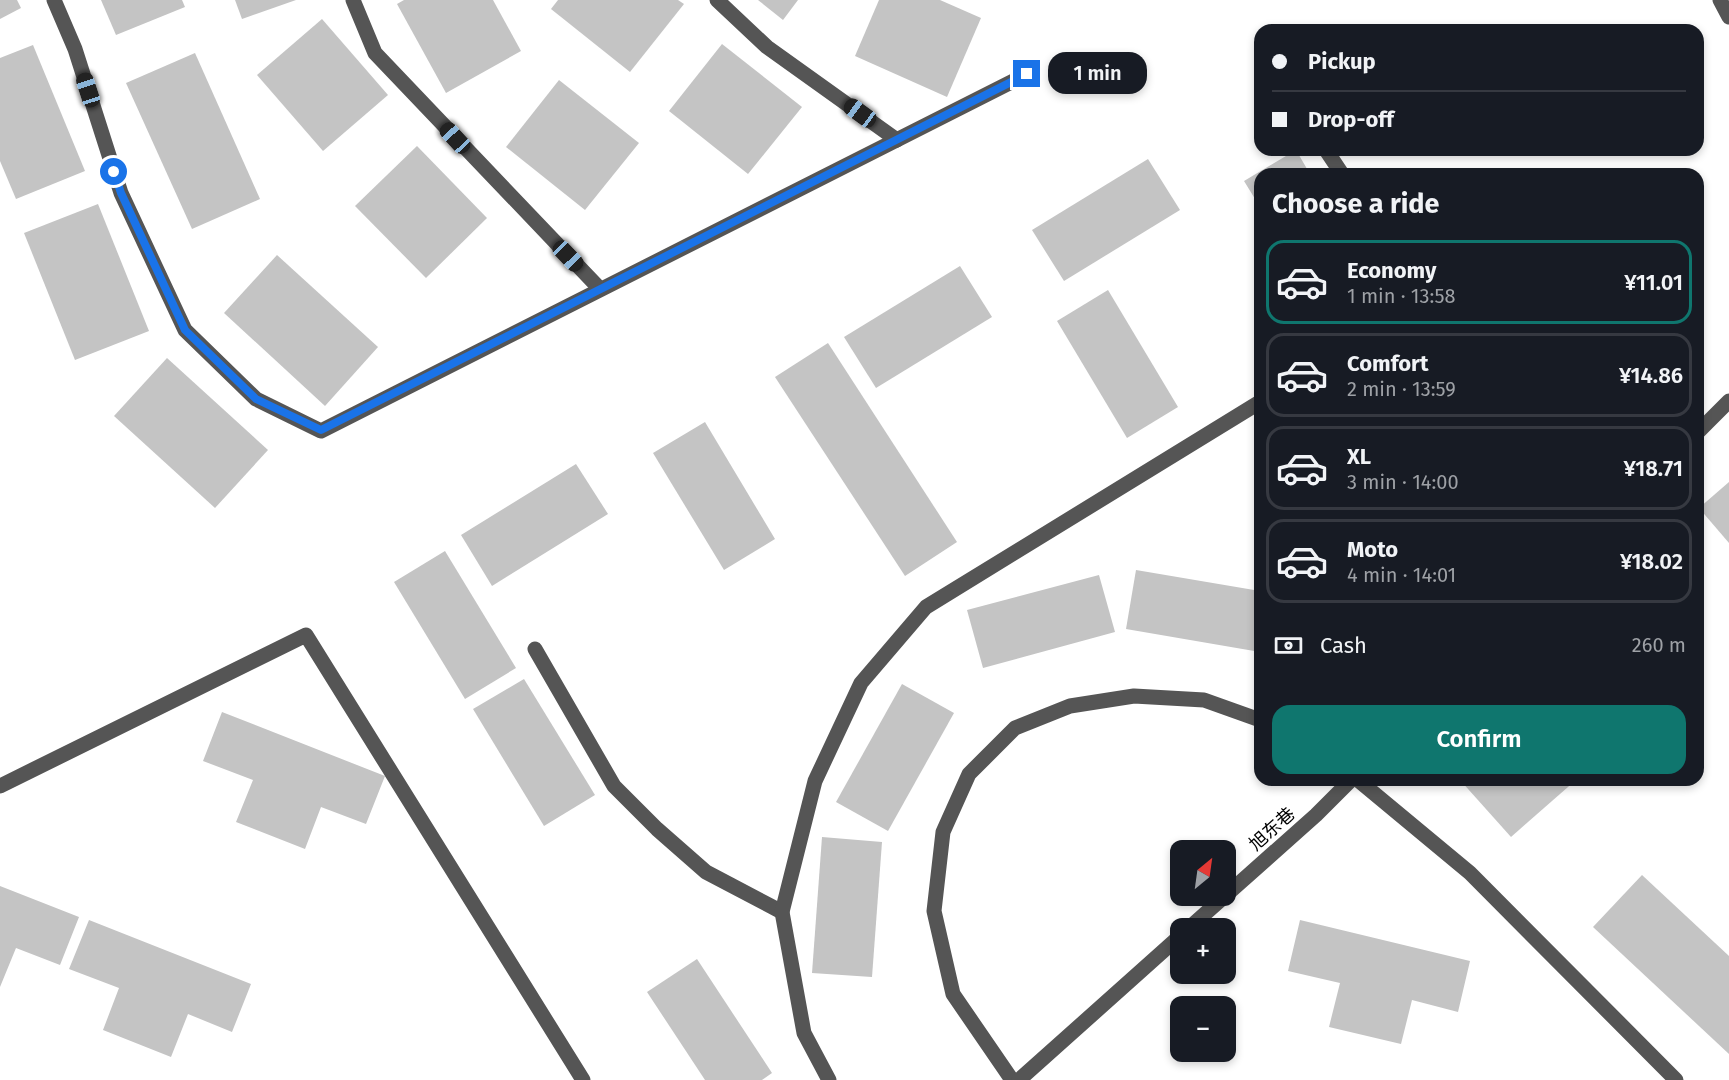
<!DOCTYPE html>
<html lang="en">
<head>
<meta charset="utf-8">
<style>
  body { margin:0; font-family:"Fira Sans","Noto Sans SC",sans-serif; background:#20242c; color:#f1f3f6; height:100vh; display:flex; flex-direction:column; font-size:22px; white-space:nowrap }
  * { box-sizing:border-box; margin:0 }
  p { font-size:20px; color:#9ea1a6 }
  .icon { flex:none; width:33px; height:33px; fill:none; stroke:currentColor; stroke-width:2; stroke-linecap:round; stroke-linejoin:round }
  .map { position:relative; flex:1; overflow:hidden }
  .sheet { position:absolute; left:1254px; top:168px; width:450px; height:618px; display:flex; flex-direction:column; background:#171b24; border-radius:18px; box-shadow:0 3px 9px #0003 }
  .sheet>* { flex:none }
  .top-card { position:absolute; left:1254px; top:24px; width:450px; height:132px; border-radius:18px; box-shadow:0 3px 9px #0003; display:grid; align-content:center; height:132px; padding:0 18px; background:#171b24 }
  .needle { width:39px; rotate:29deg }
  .tools { position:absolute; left:1170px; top:840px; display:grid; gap:12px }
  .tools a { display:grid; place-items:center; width:66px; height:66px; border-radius:12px; background:#171b24; box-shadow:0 3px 9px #0003; font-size:30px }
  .end { position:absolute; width:27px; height:27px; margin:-14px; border:8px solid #1a73e8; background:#fff; box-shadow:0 0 0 3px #fff }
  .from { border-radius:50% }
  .bubble { position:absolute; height:42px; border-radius:18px; background:#171b24; box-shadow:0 3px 9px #0003; font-size:20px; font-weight:600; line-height:42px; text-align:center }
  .car { position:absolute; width:18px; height:36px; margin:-18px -9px; border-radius:8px; box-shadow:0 0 4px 2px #0007; background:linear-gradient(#222 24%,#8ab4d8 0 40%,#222 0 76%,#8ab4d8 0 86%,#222 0) }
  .top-card b { display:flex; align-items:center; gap:21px; height:57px; font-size:22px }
  .top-card b+b { border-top:2px solid #363941 }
  .top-card i { width:15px; height:15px; background:#f1f3f6 }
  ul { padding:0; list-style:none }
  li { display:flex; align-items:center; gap:18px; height:84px; margin:0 12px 9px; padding:0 6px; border:3px solid #363941; border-radius:18px }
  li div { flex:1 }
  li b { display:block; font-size:22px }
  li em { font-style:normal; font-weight:600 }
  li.selected { border-color:#0f766e }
  li>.icon { width:54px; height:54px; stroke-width:1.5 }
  h2 { padding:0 18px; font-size:27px; line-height:72px }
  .pay { display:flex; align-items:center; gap:15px; height:66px; padding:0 18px; font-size:22px }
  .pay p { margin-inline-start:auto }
  .action { display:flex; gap:12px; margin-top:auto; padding:12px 18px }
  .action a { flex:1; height:69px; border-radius:18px; background:#0f766e; color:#fff; font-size:24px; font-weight:600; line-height:69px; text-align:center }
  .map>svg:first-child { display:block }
</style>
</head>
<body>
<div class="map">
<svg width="1729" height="1080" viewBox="0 0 1729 1080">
  <rect width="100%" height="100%" fill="#fff"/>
  <g fill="#c4c4c4">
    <path d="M 0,0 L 17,0 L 21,8 L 0,19 Z"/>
    <path d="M 101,0 L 182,0 L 185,7 L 116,35 Z"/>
    <path d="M 235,0 L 296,0 L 242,19 Z"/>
    <path d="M 404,0 L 493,0 L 521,51 L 446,93 L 397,4 Z"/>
    <path d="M 558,0 L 678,0 L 684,4 L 630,72 L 551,9 Z"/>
    <path d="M 758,0 L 798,0 L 783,20 Z"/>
    <path d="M 879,0 L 940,0 L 981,18 L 947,97 L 855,56 Z"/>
    <path d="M 322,19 L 388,95 L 323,151 L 257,75 Z"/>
    <path d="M 722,44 L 802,107 L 748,174 L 669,111 Z"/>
    <path d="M 33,45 L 85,171 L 16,199 L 0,161 L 0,58 Z"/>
    <path d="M 195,53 L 260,199 L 192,229 L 126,83 Z"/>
    <path d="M 559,80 L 639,143 L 585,210 L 506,147 Z"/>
    <path d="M 417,146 L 487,218 L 426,278 L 355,206 Z"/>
    <path d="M 1296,150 L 1310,174 L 1260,174 L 1260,207 L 1244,181 Z"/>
    <path d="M 1148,159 L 1180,210 L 1064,281 L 1032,230 Z"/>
    <path d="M 98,204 L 149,331 L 75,360 L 24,233 Z"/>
    <path d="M 277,255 L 378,347 L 325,406 L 224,313 Z"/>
    <path d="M 960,266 L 992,317 L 876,388 L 844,337 Z"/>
    <path d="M 1108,290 L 1178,407 L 1127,438 L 1057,321 Z"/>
    <path d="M 828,343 L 957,542 L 905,576 L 775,377 Z"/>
    <path d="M 167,358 L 268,450 L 215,508 L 114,416 Z"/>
    <path d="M 705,422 L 775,539 L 724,570 L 653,453 Z"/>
    <path d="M 576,464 L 608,514 L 492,586 L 461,535 Z"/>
    <path d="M 1729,482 L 1729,543 L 1699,508 Z"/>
    <path d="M 445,551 L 516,668 L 465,699 L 394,582 Z"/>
    <path d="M 1136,570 L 1260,591 L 1260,652 L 1126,629 Z"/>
    <path d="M 1099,575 L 1115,632 L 983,668 L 967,610 Z"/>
    <path d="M 524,679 L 595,795 L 544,826 L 473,709 Z"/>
    <path d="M 902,684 L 954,713 L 888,831 L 836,802 Z"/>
    <path d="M 222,712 L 385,776 L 366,824 L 321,807 L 305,849 L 236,822 L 253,780 L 203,761 Z"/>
    <path d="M 1460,780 L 1576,780 L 1511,837 Z"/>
    <path d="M 822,837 L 882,842 L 872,977 L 812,973 Z"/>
    <path d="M 1642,875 L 1729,956 L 1729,1054 L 1593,927 Z"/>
    <path d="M 0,886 L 79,917 L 60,965 L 16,948 L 0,987 Z"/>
    <path d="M 89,920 L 251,984 L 232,1032 L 188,1014 L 171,1057 L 103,1030 L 119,988 L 69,969 Z"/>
    <path d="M 1300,920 L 1470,961 L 1458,1012 L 1412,1000 L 1401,1044 L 1329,1027 L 1340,983 L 1288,971 Z"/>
    <path d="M 697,959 L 772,1073 L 762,1080 L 705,1080 L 647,992 Z"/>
  </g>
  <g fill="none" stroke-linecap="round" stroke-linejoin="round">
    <g stroke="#555" stroke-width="15">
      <path d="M 54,0 L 75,49 L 121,193 L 185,330 L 256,399 L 321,431 L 1027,74"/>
      <path d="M 353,0 L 375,53 L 600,289"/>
      <path d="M 717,0 L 767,47 L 897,140"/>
      <path d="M 1720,0 L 1729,17"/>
      <path d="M 1326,150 L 1342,174"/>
      <path d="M 1698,432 L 1729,401"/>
      <path d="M 535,649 L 614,786 L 657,829 L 706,872 L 782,912"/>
      <path d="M 1358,780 L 1470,873 L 1676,1080"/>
      <path d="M 0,786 L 306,635 L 583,1080"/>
      <path d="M 1189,928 L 1316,815 L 1351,780"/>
      <path d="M 829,1080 L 804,1033 L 782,912 L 815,781 L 861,683 L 926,607 L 1260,402"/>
      <path d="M 1012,1080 L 953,994 L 934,911 L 943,832 L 969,774 L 1015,728 L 1070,706 L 1134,696 L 1204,700 L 1260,720"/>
      <path d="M 1019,1080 L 1180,936"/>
    </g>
  </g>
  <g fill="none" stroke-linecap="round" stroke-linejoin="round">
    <path stroke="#1a73e8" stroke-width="8" d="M 114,172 L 121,193 L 185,330 L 256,399 L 321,430 L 1027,74"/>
  </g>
  <g text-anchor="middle" stroke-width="6" stroke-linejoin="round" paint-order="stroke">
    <g font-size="18" fill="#000" stroke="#fff">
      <text transform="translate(1272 829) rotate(-42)" y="6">旭东巷</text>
    </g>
  </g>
</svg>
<div class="tools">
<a><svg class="needle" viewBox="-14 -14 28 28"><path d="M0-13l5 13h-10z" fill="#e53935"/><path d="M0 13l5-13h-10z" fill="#9ea1a6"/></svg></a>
<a>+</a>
<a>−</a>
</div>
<i class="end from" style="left:114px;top:172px"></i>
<i class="end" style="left:1027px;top:74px"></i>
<div class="bubble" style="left:1048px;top:52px;width:99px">1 min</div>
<i class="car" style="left:88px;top:90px;rotate:342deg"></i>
<i class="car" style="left:860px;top:113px;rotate:306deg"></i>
<i class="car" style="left:455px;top:138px;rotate:317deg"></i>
<i class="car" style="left:568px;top:256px;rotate:136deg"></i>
<div class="top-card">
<b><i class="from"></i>Pickup</b>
<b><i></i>Drop-off</b>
</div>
<section class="sheet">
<h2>Choose a ride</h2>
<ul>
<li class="selected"><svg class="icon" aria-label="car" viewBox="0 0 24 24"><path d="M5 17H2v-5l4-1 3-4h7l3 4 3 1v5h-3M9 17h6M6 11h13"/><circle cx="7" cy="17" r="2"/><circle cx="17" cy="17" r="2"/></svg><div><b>Economy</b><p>1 min · 13:58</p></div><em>¥11.01</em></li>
<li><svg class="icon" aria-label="car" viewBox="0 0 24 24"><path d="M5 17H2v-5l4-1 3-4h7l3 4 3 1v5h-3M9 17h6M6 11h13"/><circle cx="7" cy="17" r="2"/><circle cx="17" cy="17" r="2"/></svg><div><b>Comfort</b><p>2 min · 13:59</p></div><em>¥14.86</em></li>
<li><svg class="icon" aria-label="car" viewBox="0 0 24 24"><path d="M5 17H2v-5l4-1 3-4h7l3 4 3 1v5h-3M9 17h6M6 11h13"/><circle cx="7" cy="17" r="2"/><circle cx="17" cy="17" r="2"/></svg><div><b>XL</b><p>3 min · 14:00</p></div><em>¥18.71</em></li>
<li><svg class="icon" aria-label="car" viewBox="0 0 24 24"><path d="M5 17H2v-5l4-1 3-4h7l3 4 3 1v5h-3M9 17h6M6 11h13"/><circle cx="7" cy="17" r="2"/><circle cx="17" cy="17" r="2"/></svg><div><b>Moto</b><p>4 min · 14:01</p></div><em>¥18.02</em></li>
</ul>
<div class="pay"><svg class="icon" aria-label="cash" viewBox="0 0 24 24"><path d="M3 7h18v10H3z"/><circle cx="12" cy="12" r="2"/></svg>Cash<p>260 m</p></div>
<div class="action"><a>Confirm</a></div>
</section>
</div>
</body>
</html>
